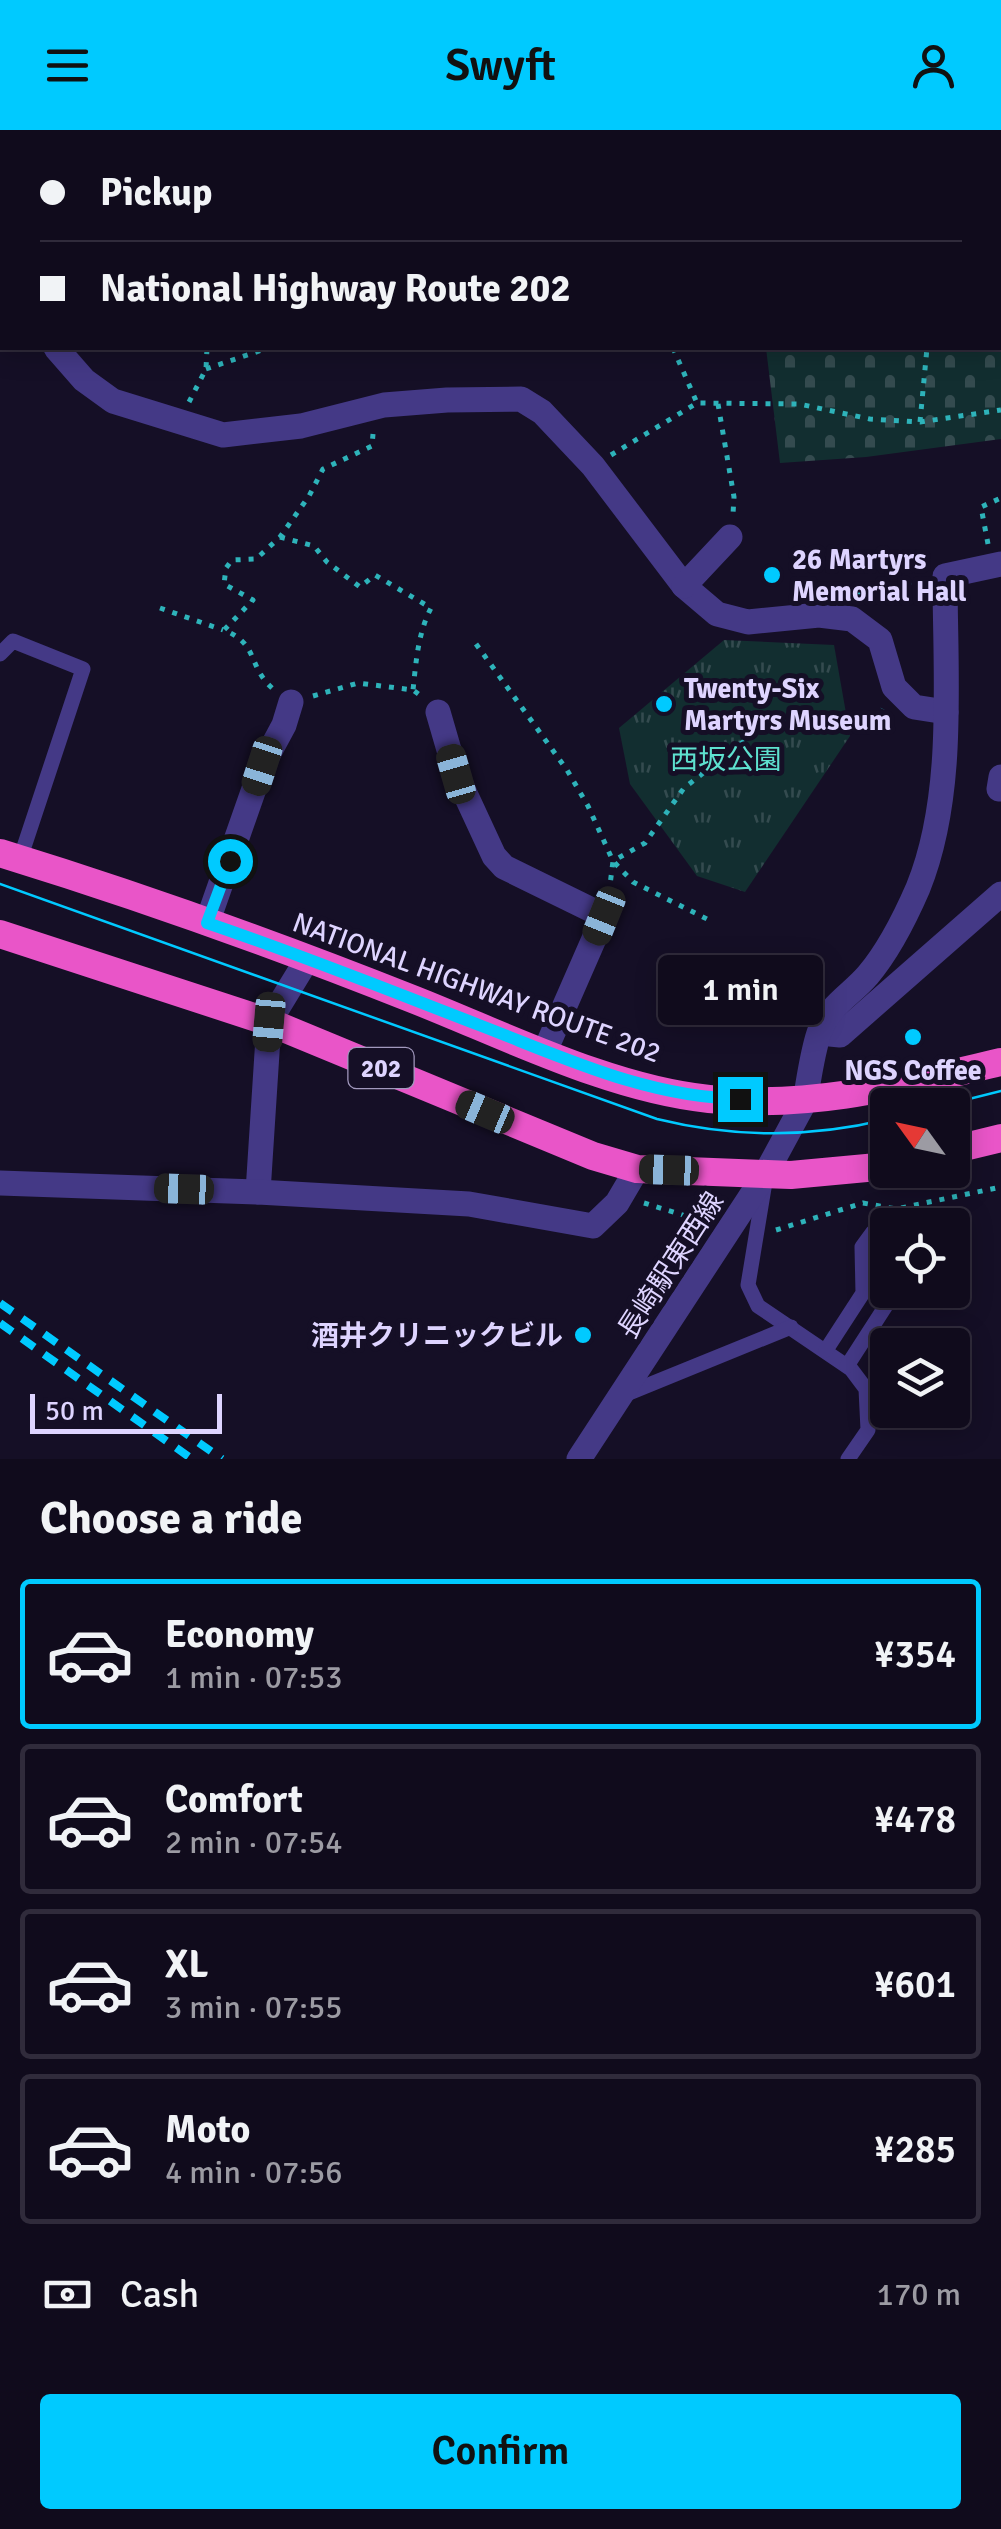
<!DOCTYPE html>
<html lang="en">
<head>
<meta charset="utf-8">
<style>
  body { margin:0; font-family:Signika,"Noto Sans JP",sans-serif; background:#1e1929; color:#f1f3f6; height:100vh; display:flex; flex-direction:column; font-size:38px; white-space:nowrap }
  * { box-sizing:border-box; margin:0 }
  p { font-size:32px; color:#9c9ba3 }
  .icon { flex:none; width:55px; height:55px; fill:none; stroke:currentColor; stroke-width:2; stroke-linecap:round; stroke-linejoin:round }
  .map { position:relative; height:1329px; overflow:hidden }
  .side { display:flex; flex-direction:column; background:#100b1c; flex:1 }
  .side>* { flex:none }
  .guide { position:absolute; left:0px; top:0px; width:1002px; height:220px; box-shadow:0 5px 25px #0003,0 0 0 2px #302b3b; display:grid; align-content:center; height:220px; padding:0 40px; background:#100b1c }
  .needle { width:65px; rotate:303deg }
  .tools { position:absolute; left:870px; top:958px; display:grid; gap:20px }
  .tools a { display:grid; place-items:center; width:100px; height:100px; border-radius:10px; background:#100b1c; box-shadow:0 5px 25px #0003,0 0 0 2px #302b3b; font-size:50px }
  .scale { position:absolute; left:30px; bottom:25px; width:192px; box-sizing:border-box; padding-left:10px; border:5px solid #ded4ff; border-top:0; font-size:28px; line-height:35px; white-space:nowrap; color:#ded4ff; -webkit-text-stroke:8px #150f26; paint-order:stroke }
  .end { position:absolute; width:45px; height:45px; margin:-22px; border:12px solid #00caff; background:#111; box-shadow:0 0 0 5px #111 }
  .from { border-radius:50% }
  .bubble { position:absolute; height:70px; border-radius:10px; background:#100b1c; box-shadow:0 5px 25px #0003,0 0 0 2px #302b3b; font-size:32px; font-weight:600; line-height:70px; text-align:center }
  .car { position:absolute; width:30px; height:60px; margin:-30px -15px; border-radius:12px; box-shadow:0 0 8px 2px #0007; background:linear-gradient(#222 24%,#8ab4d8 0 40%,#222 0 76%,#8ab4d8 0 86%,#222 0) }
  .guide b { display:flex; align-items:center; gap:35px; height:95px; font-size:38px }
  .guide b+b { border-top:2px solid #302b3b }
  .guide i { width:25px; height:25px; background:#f1f3f6 }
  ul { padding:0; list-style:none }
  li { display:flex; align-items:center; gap:30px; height:150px; margin:0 20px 15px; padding:0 20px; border:5px solid #302b3b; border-radius:10px }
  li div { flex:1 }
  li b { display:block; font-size:38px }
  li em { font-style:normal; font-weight:600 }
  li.selected { border-color:#00caff }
  li>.icon { width:90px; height:90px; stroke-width:1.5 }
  h2 { padding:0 40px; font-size:45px; line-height:120px }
  .pay { display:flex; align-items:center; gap:25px; height:110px; padding:0 40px; font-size:38px }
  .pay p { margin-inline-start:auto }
  .button { display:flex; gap:20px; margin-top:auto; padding:20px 40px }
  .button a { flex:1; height:115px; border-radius:10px; background:#00caff; color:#111; font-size:40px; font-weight:600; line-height:115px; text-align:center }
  header { display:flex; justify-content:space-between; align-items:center; height:130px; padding:0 40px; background:#00caff; color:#111; font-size:45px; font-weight:600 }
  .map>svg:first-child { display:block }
</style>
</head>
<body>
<header><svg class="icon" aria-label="menu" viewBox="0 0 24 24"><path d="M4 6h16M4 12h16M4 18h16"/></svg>Swyft<svg class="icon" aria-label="person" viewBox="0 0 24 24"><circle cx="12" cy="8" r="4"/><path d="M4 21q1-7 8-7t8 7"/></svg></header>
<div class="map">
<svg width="1001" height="1329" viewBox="0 0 1001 1329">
  <defs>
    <pattern id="cemetery-stones" width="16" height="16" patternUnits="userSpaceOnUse" patternTransform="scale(2.5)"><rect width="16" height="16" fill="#122e30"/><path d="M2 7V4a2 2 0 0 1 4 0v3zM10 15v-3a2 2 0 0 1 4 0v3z" fill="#344b4f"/></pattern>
    <pattern id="park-tufts" width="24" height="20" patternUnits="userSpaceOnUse" patternTransform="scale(2.5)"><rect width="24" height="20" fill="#122e30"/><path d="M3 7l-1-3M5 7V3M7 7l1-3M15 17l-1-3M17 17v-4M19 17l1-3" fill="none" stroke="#344b4f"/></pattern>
  </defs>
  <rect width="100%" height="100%" fill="#150f26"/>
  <path fill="url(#cemetery-stones)" d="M 757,0 L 1001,0 L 1001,309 L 866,327 L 780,333 L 766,218 L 1000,218 L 1000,2 L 756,2 Z"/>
  <path fill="url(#park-tufts)" d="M 724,510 L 834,515 L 850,606 L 745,762 L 697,746 L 630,654 L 619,598 Z"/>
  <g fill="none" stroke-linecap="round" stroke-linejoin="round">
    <g stroke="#2eb3ba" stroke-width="5" stroke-dasharray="5 8" stroke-linecap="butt">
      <path d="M 274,0 L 276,2"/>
      <path d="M 560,0 L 561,2"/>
      <path d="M 930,0 L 933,2"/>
      <path d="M 322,2 L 324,0"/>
      <path d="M 742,2 L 743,0"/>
      <path d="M 1000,94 L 1001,94"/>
      <path d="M 673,218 L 697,273"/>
      <path d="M 206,239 L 268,218"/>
      <path d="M 189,272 L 206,239 L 207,218"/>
      <path d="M 718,274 L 734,367 L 733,384"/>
      <path d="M 920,292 L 927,218"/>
      <path d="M 611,325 L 697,273 L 799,274 L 870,289 L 920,292 L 1001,280"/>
      <path d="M 280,407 L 314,416 L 327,432 L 360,457 L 375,445 L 431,478 C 418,503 416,532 413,560"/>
      <path d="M 988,414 L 981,377 L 1001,368"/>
      <path d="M 855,463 L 922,450"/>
      <path d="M 160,478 L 223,500"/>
      <path d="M 476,514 L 567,640 L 588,676 L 613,731 L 633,752 L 707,789"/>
      <path d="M 272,558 C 247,535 259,514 224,500 L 253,470 L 224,454 L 226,438 L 232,430 L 256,429 L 280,407 L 309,366 L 323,339 L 372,316 L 373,304"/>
      <path d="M 313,566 L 358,553 L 413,560 L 421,566"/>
      <path d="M 609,763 L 613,731 L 645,713 L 684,658 L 757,601 L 875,594 L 883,579"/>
      <path d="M 644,1073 L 705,1092"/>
      <path d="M 776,1100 L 863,1073 L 896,1079 L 1001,1057"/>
    </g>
    <g stroke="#443986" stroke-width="15">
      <path d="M 0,524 L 13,511 L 83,539 L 20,729"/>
      <path d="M 765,1052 L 748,1155 L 758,1176 L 851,1239 L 866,1259 L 868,1300 L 848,1329"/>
      <path d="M 826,1220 L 863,1163 L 862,1117 L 873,1102 L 888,1100"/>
      <path d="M 847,1236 L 896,1160"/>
      <path d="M 624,1265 L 791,1197"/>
    </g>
    <g stroke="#443986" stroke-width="25">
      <path d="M 0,150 L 2,153"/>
      <path d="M 56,218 L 84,250 L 113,271 L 223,305 L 301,296 L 384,275 L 447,270 L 521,269 L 542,282 L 593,336 L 684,456 L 717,484 L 748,492 L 819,485 L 852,489 L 880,510 L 894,557 L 914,577 L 946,582"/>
      <path d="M 684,456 L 730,407"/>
      <path d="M 438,582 L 456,644 L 494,726 L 504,737 L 604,786 L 545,921"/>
      <path d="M 999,659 L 1001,647"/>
      <path d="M 207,793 L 262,636 L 284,595 L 291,572"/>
      <path d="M 820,903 L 840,905 L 1001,764"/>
      <path d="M 805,971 C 809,949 812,924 819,903 C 830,874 850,866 868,845 C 889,820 905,788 918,758 C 956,665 945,545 945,446 L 1001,434"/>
      <path d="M 258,1062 L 269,892 L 308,828"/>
    </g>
    <g stroke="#443986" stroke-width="25">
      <path d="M 0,1053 L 258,1062 L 469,1074 L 593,1096 L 617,1073 L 637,1039"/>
      <path d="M 579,1329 L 766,1043 L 805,971"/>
    </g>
    <g stroke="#e955c8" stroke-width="28">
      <path d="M 0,723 C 140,766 279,816 415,870 C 506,906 611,959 709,969 C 812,979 902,955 1001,932"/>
      <path d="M 0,804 L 269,892 L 593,1026 L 637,1039 L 791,1045 L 888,1036"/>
      <path d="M 952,1020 L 1001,1008"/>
    </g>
    <g stroke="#00caff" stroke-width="2.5">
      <path d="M 0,754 L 657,989 C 734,1008 811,1008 888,989"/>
      <path d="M 945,975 L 1001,961"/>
    </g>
    <g stroke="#00caff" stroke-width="8" stroke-dasharray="15 12" stroke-linecap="butt">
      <path d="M 0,1173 L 222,1329"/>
      <path d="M 0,1193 L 192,1329"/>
    </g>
  </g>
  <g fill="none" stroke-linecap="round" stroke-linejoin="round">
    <path stroke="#00caff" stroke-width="12" d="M 230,731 L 207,793 C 299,824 388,860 479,895 C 565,928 646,967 740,969"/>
  </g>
  <g fill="#00caff" stroke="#150f26" stroke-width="4">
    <circle cx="772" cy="445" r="10"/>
    <circle cx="664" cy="574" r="10"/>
    <circle cx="913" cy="907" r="10"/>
    <circle cx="583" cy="1205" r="10"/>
  </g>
  <g text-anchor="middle" stroke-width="10" stroke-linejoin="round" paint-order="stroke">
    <rect fill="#150f26" stroke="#a299be" stroke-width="2.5" x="348.5" y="918" width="65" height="40" rx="8"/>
    <g font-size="25" font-weight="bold" fill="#ded4ff">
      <text x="381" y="947">202</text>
    </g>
    <g font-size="28" font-weight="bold" fill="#ded4ff" stroke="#150f26" text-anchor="start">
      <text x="792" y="439">26 Martyrs<tspan x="792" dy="32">Memorial Hall</tspan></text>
      <text x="684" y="568">Twenty-Six<tspan x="684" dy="32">Martyrs Museum</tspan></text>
      <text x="913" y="950" text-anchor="middle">NGS Coffee</text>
      <text x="563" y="1215" text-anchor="end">酒井クリニックビル</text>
    </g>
    <g font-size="28" fill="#5ee1cf" stroke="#150f26">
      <text x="726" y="639">西坂公園</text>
    </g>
    <g font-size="28" fill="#ded4ff" stroke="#150f26">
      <text transform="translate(477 857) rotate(20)" y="10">NATIONAL HIGHWAY ROUTE 202</text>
      <text transform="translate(670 1135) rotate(-57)" y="10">長崎駅東西線</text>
    </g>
  </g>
</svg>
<div class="tools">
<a><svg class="needle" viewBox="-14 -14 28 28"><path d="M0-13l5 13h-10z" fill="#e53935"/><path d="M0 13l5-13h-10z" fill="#9c9ba3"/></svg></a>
<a><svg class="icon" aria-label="locate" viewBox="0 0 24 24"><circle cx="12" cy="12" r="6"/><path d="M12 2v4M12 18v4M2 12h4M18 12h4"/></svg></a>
<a><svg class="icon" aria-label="layers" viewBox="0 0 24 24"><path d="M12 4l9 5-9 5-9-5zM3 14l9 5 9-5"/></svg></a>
</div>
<div class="scale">50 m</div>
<i class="end from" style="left:230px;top:731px"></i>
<i class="end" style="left:740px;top:969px"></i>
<div class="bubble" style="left:658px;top:825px;width:165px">1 min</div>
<i class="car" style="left:262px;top:636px;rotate:198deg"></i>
<i class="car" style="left:456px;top:644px;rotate:344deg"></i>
<i class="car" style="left:604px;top:786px;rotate:202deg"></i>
<i class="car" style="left:269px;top:892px;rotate:185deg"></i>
<i class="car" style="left:485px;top:982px;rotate:293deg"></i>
<i class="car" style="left:669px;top:1040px;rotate:272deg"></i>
<i class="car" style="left:184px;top:1059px;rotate:272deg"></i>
<div class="guide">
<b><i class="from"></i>Pickup</b>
<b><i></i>National Highway Route 202</b>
</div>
</div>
<section class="side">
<h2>Choose a ride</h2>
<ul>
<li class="selected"><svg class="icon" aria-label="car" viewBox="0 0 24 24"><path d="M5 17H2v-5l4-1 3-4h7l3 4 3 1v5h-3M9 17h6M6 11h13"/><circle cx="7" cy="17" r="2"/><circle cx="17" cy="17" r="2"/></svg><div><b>Economy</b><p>1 min · 07:53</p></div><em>¥354</em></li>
<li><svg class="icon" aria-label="car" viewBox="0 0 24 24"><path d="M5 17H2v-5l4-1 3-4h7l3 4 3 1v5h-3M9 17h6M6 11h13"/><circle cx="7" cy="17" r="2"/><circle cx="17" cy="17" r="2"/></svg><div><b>Comfort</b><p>2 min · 07:54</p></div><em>¥478</em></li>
<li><svg class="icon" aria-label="car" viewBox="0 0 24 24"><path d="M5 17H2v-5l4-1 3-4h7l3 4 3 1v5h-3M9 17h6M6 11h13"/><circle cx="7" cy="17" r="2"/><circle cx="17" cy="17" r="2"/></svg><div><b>XL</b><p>3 min · 07:55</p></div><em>¥601</em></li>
<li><svg class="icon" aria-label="car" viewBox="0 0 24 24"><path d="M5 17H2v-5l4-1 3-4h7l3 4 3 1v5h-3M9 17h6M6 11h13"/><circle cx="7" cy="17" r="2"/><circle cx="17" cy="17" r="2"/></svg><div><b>Moto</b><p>4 min · 07:56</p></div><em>¥285</em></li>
</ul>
<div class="pay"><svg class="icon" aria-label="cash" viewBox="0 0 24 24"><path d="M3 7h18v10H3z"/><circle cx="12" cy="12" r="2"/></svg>Cash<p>170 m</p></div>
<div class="button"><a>Confirm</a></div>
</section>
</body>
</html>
